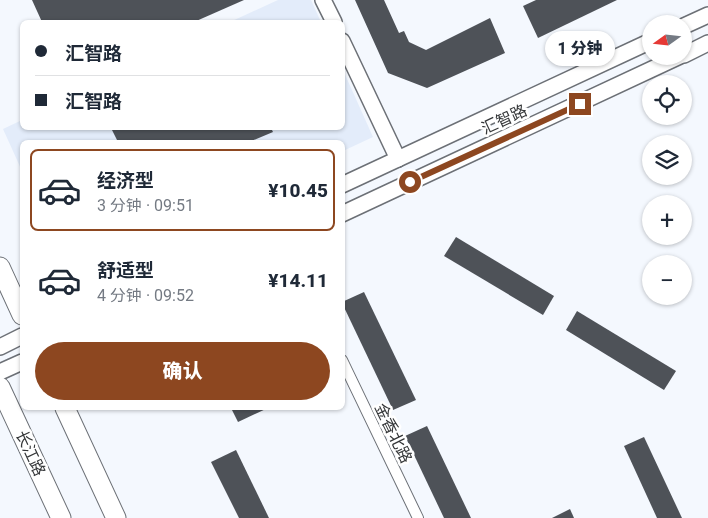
<!DOCTYPE html>
<html lang="zh">
<head>
<meta charset="utf-8">
<style>
  body { margin:0; font-family:Roboto,"Noto Sans SC",sans-serif; background:#f2f2f3; color:#1f2937; height:100vh; display:flex; flex-direction:column; font-size:19px; white-space:nowrap }
  * { box-sizing:border-box; margin:0 }
  p { font-size:16px; color:#747a83 }
  .icon { flex:none; width:28px; height:28px; fill:none; stroke:currentColor; stroke-width:2; stroke-linecap:round; stroke-linejoin:round }
  .map { position:relative; flex:1; overflow:hidden }
  .sheet { position:absolute; left:20px; top:140px; width:325px; height:270px; display:flex; flex-direction:column; background:#fff; border-radius:8px; box-shadow:0 1px 4px #0004 }
  .sheet>* { flex:none }
  .banner { position:absolute; left:20px; top:20px; width:325px; height:110px; border-radius:8px; box-shadow:0 1px 4px #0004; display:grid; align-content:center; height:110px; padding:0 15px; background:#fff }
  .needle { width:32px; rotate:255deg }
  .controls { position:absolute; left:642px; top:15px; display:grid; gap:10px }
  .controls a { display:grid; place-items:center; width:50px; height:50px; border-radius:50%; background:#fff; box-shadow:0 1px 4px #0004; font-size:25px }
  .end { position:absolute; width:22px; height:22px; margin:-11px; border:6px solid #8d4720; background:#fff; box-shadow:0 0 0 2px #fff }
  .from { border-radius:50% }
  .bubble { position:absolute; height:35px; border-radius:18px; background:#fff; box-shadow:0 1px 4px #0004; font-size:16px; font-weight:800; line-height:35px; text-align:center }
  .banner b { display:flex; align-items:center; gap:18px; height:48px; font-size:19px }
  .banner b+b { border-top:1px solid #e0e1e3 }
  .banner i { width:12px; height:12px; background:#1f2937 }
  ul { padding:9px 0 0; list-style:none }
  li { display:flex; align-items:center; gap:15px; height:82px; margin:0 10px 8px; padding:0 5px; border:2px solid transparent; border-radius:8px }
  li div { flex:1 }
  li b { display:block; font-size:19px }
  li em { font-style:normal; font-weight:800 }
  li.selected { border-color:#8d4720 }
  li>.icon { width:45px; height:45px; stroke-width:1.5 }
  .cta { display:flex; gap:10px; margin-top:auto; padding:10px 15px }
  .cta a { flex:1; height:58px; border-radius:30px; background:#8d4720; color:#fff; font-size:20px; font-weight:800; line-height:58px; text-align:center }
  .map>svg:first-child { display:block }
</style>
</head>
<body>
<div class="map">
<svg width="708" height="518" viewBox="0 0 708 518">
  <rect width="100%" height="100%" fill="#f4f8fe"/>
  <g fill="#e3ecfa">
    <path d="M 278,0 L 311,0 L 321,22 L 230,22 Z"/>
    <path d="M 343,70 L 373,137 L 343,151 L 342,142 L 22,142 L 22,171 L 3,129 L 22,120 L 22,128 L 342,128 Z"/>
  </g>
  <g fill="#4e5258">
    <path d="M 32,0 L 244,0 L 194,22 L 42,22 Z"/>
    <path d="M 355,0 L 384,0 L 399,33 L 404,31 L 409,42 L 426,50 L 490,18 L 505,53 L 427,88 L 388,73 Z"/>
    <path d="M 536,0 L 617,0 L 538,38 L 523,6 Z"/>
    <path d="M 111,128 L 271,128 L 273,132 L 249,142 L 118,142 Z"/>
    <path d="M 456,237 L 554,296 L 543,315 L 444,256 Z"/>
    <path d="M 364,292 L 416,400 L 393,410 L 342,303 L 342,302 Z"/>
    <path d="M 577,311 L 676,371 L 664,390 L 566,330 Z"/>
    <path d="M 231,408 L 268,408 L 238,422 Z"/>
    <path d="M 427,426 L 471,518 L 444,518 L 405,436 Z"/>
    <path d="M 644,437 L 682,518 L 657,518 L 624,446 Z"/>
    <path d="M 236,450 L 269,518 L 239,518 L 211,462 Z"/>
    <path d="M 570,509 L 574,518 L 552,518 Z"/>
  </g>
  <g fill="none" stroke-linecap="round" stroke-linejoin="round">
    <g stroke="#6c7076" stroke-width="12">
      <path id="street" d="M 342,360 L 418,518"/>
    </g>
    <g stroke="#6c7076" stroke-width="18">
      <g id="secondary">
        <path d="M 323,0 L 334,22"/>
        <path d="M 684,26 L 708,15"/>
        <path d="M 342,41 L 398,159"/>
        <path d="M 684,55 L 708,43"/>
        <path d="M 342,185 L 651,41"/>
        <path d="M 342,214 L 680,56"/>
        <path d="M 0,347 L 22,336"/>
        <path d="M 0,372 L 22,362"/>
      </g>
    </g>
    <g stroke="#6c7076" stroke-width="21">
      <g id="highway">
        <path d="M 0,267 L 22,315"/>
        <path d="M 0,387 L 61,518"/>
        <path d="M 65,408 L 116,518"/>
      </g>
    </g>
    <use href="#street" stroke="#fff" stroke-width="10"/>
    <use href="#secondary" stroke="#fff" stroke-width="15"/>
    <use href="#highway" stroke="#fff" stroke-width="19"/>
  </g>
  <g fill="none" stroke-linecap="round" stroke-linejoin="round">
    <path stroke="#8d4720" stroke-width="6" d="M 410,182 L 580,104"/>
  </g>
  <g text-anchor="middle" stroke-width="5" stroke-linejoin="round" paint-order="stroke">
    <g font-size="16" fill="#343638" stroke="#fff">
      <text transform="translate(504 119) rotate(-25)" y="6">汇智路</text>
      <text transform="translate(394 433) rotate(64)" y="6">金香北路</text>
      <text transform="translate(31 453) rotate(65)" y="6">长江路</text>
    </g>
  </g>
</svg>
<div class="controls">
<a><svg class="needle" viewBox="-14 -14 28 28"><path d="M0-13l5 13h-10z" fill="#e53935"/><path d="M0 13l5-13h-10z" fill="#747a83"/></svg></a>
<a><svg class="icon" aria-label="locate" viewBox="0 0 24 24"><circle cx="12" cy="12" r="6"/><path d="M12 2v4M12 18v4M2 12h4M18 12h4"/></svg></a>
<a><svg class="icon" aria-label="layers" viewBox="0 0 24 24"><path d="M12 4l9 5-9 5-9-5zM3 14l9 5 9-5"/></svg></a>
<a>+</a>
<a>−</a>
</div>
<i class="end from" style="left:410px;top:182px"></i>
<i class="end" style="left:580px;top:104px"></i>
<div class="bubble" style="left:545px;top:31px;width:70px">1 分钟</div>
<div class="banner">
<b><i class="from"></i>汇智路</b>
<b><i></i>汇智路</b>
</div>
<section class="sheet">
<ul>
<li class="selected"><svg class="icon" aria-label="car" viewBox="0 0 24 24"><path d="M5 17H2v-5l4-1 3-4h7l3 4 3 1v5h-3M9 17h6M6 11h13"/><circle cx="7" cy="17" r="2"/><circle cx="17" cy="17" r="2"/></svg><div><b>经济型</b><p>3 分钟 · 09:51</p></div><em>¥10.45</em></li>
<li><svg class="icon" aria-label="car" viewBox="0 0 24 24"><path d="M5 17H2v-5l4-1 3-4h7l3 4 3 1v5h-3M9 17h6M6 11h13"/><circle cx="7" cy="17" r="2"/><circle cx="17" cy="17" r="2"/></svg><div><b>舒适型</b><p>4 分钟 · 09:52</p></div><em>¥14.11</em></li>
</ul>
<div class="cta"><a>确认</a></div>
</section>
</div>
</body>
</html>
